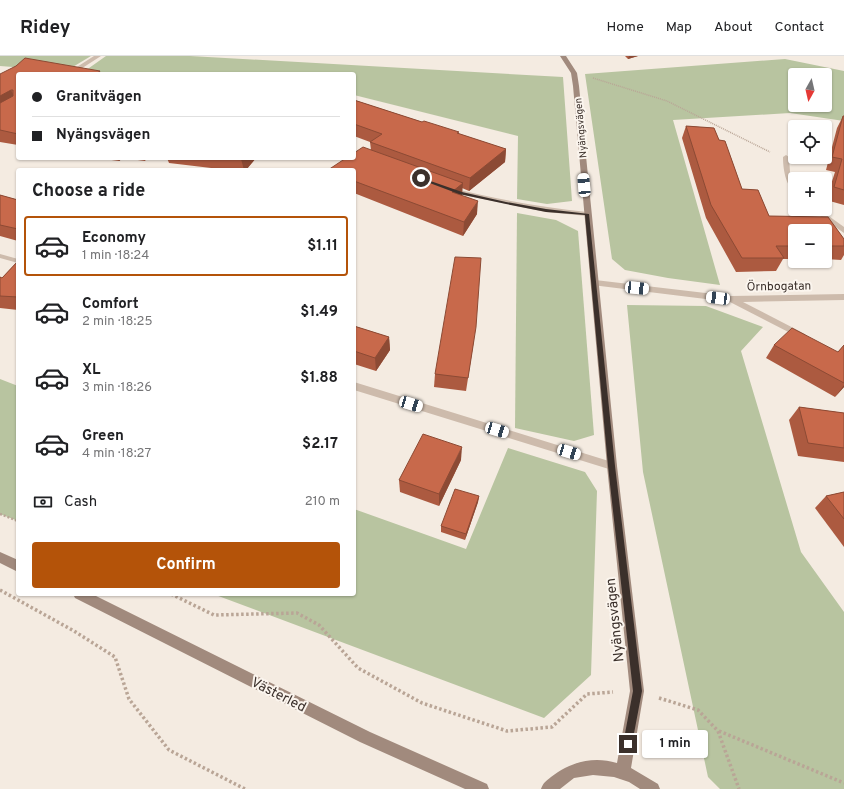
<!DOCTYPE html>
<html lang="en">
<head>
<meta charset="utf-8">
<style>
  body { margin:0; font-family:Overpass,sans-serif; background:#f6f6f6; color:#202124; height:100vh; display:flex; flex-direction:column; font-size:15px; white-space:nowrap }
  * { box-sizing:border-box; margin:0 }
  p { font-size:13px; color:#757577 }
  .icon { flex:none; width:22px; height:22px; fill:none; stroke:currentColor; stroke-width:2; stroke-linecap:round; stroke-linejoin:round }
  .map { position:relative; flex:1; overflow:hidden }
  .panel { position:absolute; left:16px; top:112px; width:340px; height:428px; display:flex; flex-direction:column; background:#fff; border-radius:4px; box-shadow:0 1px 3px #0004 }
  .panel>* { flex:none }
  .banner { position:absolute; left:16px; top:16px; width:340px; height:88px; border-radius:4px; box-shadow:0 1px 3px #0004; display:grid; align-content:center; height:88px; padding:0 16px; background:#fff }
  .needle { width:26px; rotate:188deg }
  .tools { position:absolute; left:788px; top:12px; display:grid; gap:8px }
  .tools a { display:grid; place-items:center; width:44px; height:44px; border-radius:4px; background:#fff; box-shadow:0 1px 3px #0004; font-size:20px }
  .end { position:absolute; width:18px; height:18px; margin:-9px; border:5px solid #3b302b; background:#fff; box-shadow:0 0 0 2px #fff }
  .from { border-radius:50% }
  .bubble { position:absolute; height:28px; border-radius:4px; background:#fff; box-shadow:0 1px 3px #0004; font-size:13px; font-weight:700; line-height:28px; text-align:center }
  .car { position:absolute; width:12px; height:24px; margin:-12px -6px; border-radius:5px; box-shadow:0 0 3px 1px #0007; background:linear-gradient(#fff 24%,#345 0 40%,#fff 0 76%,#345 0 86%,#fff 0) }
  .banner b { display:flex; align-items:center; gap:14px; height:38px; font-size:15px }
  .banner b+b { border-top:1px solid #e0e0e0 }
  .banner i { width:10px; height:10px; background:#202124 }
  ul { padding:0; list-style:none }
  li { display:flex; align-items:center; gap:12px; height:60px; margin:0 8px 6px; padding:0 8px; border:2px solid transparent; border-radius:4px }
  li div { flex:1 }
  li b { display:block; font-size:15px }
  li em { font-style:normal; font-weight:700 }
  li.current { border-color:#b45309 }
  li>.icon { width:36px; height:36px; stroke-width:1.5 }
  h2 { padding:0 16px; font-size:18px; line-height:48px }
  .pay { display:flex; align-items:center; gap:10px; height:44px; padding:0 16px; font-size:15px }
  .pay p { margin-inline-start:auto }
  .primary-button { display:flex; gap:8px; margin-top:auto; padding:8px 16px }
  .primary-button a { flex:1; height:46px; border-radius:4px; background:#b45309; color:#fff; font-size:16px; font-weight:700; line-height:46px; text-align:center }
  header { display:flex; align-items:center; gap:24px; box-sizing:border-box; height:56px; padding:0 20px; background:#fff; border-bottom:1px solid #e0e0e0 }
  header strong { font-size:19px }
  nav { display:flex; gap:22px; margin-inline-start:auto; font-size:14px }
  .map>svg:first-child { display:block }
</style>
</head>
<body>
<header>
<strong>Ridey</strong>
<nav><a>Home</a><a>Map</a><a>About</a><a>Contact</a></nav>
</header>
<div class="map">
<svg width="844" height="733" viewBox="0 0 844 733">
  <rect width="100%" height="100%" fill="#f4ebe1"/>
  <g fill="#b8c4a0" fill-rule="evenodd">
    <path d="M 0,0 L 91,0 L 66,15 L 0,10 Z"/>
    <path d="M 106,0 L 190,0 L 563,21 L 572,145 L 547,148 L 517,143 L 518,80 L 354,39 L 354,18 L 99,18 L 82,17 Z"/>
    <path d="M 785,3 L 844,15 L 844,65 L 790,57 L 673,64 L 720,229 L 668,222 L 625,214 L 612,203 L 585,18 ZM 795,19 L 825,19 L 825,49 L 795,49 Z"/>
    <path d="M 517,157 L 556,164 L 578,175 L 594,379 L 574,385 L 515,372 Z"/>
    <path d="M 627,249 L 706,250 L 763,271 L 741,295 L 801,496 L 844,556 L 844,733 L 720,733 L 708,721 L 643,416 Z"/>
    <path d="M 0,323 L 18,330 L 18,465 L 0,458 Z"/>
    <path d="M 508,392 L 585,416 L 597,435 L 591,619 L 544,662 L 213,538 L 354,538 L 354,453 L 466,493 Z"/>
  </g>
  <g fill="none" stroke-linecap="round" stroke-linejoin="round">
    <path stroke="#b9a596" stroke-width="1.5" stroke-dasharray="1 1" stroke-linecap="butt" d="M 593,22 L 667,45 L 770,96"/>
    <path stroke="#b9a596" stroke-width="2.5" stroke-dasharray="2 2" stroke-linecap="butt" d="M 0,458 L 18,465"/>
    <g stroke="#b9a596" stroke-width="3.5" stroke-dasharray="2.5 2.5" stroke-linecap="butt">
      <path d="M 0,534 L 74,575 L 115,601 L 129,643 L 169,694 L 245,733"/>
      <path d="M 171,538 L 214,559 L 297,557 L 319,569 L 358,612 L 422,647 L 507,675 L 552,671 L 587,638 L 613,636"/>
      <path d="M 659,642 L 698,654 L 718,675 L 739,733"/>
      <path d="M 719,675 L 844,727"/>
    </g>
    <g fill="#cdbbac" fill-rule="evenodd">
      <path d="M 94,0 L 101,0 L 73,18 L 66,18 Z"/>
      <path d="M 786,99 L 789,101 L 790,116 L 795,126 L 795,135 C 785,130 783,111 783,101 Z"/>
      <path d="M 449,131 C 494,143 540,151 587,156 L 591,158 L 587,160 L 546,156 L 459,138 L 447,134 L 446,133 Z"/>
      <path d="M 810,153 L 819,153 L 844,171 L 844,177 Z"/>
      <path d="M 0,198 L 18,203 L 18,207 L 0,202 Z"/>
      <path d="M 595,224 L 731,240 L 844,238 L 844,244 L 743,246 L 805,278 L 806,280 L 805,282 L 802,283 L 730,246 L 592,229 L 591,227 Z"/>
      <path d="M 354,326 L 612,406 L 616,407 L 617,410 L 616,413 L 612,414 L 354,334 Z"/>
    </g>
    <g fill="#a18a7d" fill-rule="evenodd">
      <path d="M 560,0 L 566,0 L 577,17 L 579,30 L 617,410 L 644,635 L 631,712 L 658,728 L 660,733 L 640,733 L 629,726 L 614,721 L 593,719 L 574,722 L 560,733 L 541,733 C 543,727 546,725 551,721 C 570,706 593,700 617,707 L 630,635 L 607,410 L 573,30 L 571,17 Z"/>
      <path d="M 0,496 L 18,504 L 18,516 L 0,507 Z"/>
      <path d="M 73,538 L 92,538 L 370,676 L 487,728 L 489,733 L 465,733 L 360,686 L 75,542 Z"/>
    </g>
  </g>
  <g fill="#ac5a40">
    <path d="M 625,0 L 638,0 L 628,3 Z"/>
    <path d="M 0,18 L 18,18 L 18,89 L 0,86 Z"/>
    <path d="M 354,44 L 506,93 L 505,106 L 469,135 L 462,132 L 462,140 L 477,158 L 463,180 L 354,137 L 354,114 L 371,94 L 370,86 L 354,80 Z"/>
    <path d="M 843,60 L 844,60 L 844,149 L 826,144 L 835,116 L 826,114 L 837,72 Z"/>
    <path d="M 686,70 L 714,72 L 719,84 L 725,85 L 742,133 L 758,134 L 769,160 L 828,161 L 844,183 L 844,199 L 841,204 L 825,203 L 825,175 L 795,175 L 795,203 L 783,203 L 776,215 L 736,216 L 706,162 L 682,82 Z"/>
    <path d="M 97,102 L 147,102 L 145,105 L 123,102 L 119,105 Z"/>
    <path d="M 167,102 L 256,102 L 246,114 L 228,114 L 169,107 Z"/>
    <path d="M 0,139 L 18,144 L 18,185 L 0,180 Z"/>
    <path d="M 18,205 L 18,254 L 0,252 L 0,221 L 2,222 Z"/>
    <path d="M 354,270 L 389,281 L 390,294 L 376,315 L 354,308 Z"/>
    <path d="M 474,284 L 466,335 L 434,331 L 435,318 Z"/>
    <path d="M 774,289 L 838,296 L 844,289 L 844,331 L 835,341 L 766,302 Z"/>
    <path d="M 799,351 L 844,357 L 844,406 L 798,400 L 789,364 Z"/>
    <path d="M 461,404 L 439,450 L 400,436 L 399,424 Z"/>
    <path d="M 844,436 L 844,491 L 815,452 L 826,440 Z"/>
    <path d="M 479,440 L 478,446 L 465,484 L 441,476 L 441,470 Z"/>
  </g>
  <g fill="#8c4a34">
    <path d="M 629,0 L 638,0 L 628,3 Z"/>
    <path d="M 100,15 L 101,18 L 96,18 Z"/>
    <path d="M 11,34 L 17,46 L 0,55 L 0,40 Z"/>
    <path d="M 506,93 L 505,106 L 469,135 L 470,122 Z"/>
    <path d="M 118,102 L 123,102 L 119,105 Z"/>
    <path d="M 242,102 L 256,102 L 246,114 L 244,114 L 241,103 Z"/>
    <path d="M 463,127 L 462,140 L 452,136 Z"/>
    <path d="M 478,145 L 477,158 L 463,180 L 464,166 Z"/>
    <path d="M 389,281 L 390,294 L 376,315 L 375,302 Z"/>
    <path d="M 844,329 L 844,331 L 835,341 Z"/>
    <path d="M 354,356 L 356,368 L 354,370 Z"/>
    <path d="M 462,391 L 461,404 L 439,450 L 439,438 Z"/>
    <path d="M 479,440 L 478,446 L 465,484 L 466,478 Z"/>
  </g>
  <g fill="#c8694b" stroke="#8c4a34">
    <path d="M 25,2 L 100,15 L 96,18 L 18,18 L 18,78 L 0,74 L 0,47 L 13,40 L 13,34 L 11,34 L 0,40 L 0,18 L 16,10 Z"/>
    <path d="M 354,44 L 422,66 L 424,65 L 459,76 L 457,77 L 506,93 L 470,122 L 370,86 L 382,78 L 354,68 Z"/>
    <path d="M 843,60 L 844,60 L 844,134 L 834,131 L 842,103 L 832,101 Z"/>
    <path d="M 686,70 L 714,72 L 719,84 L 725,85 L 742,133 L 758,134 L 769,160 L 828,161 L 844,183 L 844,190 L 825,190 L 825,175 L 795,175 L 795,190 L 776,190 L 784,202 L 742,202 L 711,149 Z"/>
    <path d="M 363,91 L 463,127 L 452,136 L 478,145 L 464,166 L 354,125 L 354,114 L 328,114 L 346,102 L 354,102 L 354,97 Z"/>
    <path d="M 231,102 L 242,102 L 241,103 Z"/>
    <path d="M 0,139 L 18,144 L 18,173 L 0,169 Z"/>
    <path d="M 455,201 L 481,202 L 476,271 L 468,322 L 435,318 Z"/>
    <path d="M 18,205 L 18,241 L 0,240 L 0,221 L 2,222 Z"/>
    <path d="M 354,270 L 389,281 L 375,302 L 354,295 Z"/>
    <path d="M 792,272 L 838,296 L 844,289 L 844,327 L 774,289 Z"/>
    <path d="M 799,351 L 844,357 L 844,392 L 808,387 Z"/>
    <path d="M 423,378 L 462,391 L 439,438 L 399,424 Z"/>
    <path d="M 455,433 L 479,440 L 466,478 L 441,470 Z"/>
    <path d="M 844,436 L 844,463 L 826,440 Z"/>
  </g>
  <path fill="#3b302b" d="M 419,121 L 462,136 L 506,146 L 546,153 L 589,158 L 615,410 L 642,635 L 632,688 L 631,691 L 628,693 L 624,691 L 623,688 L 633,635 L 608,410 L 585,159 L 546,156 L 506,148 L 459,138 L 419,123 Z"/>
  <g text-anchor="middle" stroke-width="4" stroke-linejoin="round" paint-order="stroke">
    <g font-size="10" fill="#3b302b" stroke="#fbf5ee">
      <text transform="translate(580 72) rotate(-95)" y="4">Nyängsvägen</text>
    </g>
    <g font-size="12" fill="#3b302b" stroke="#fbf5ee">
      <text transform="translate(779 230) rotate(-1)" y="4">Örnbogatan</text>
    </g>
    <g font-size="14" fill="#3b302b" stroke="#fbf5ee">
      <text transform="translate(614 564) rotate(-96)" y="5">Nyängsvägen</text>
      <text transform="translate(279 638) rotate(27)" y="5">Västerled</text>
    </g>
  </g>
</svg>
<div class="tools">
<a><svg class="needle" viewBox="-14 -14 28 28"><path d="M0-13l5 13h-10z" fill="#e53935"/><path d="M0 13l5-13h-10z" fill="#757577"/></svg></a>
<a><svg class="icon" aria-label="locate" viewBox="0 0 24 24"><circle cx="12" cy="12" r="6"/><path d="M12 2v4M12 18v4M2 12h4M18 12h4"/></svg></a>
<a>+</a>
<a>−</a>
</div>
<i class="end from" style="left:421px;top:122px"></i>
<i class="end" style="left:628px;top:688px"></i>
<div class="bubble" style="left:642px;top:674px;width:66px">1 min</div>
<i class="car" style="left:584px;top:129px;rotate:355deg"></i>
<i class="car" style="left:637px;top:232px;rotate:96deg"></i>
<i class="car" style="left:718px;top:242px;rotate:277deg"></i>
<i class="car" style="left:411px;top:348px;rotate:107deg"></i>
<i class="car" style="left:497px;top:374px;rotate:107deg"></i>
<i class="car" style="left:569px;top:396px;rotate:107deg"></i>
<div class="banner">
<b><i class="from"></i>Granitvägen</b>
<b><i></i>Nyängsvägen</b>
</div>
<section class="panel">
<h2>Choose a ride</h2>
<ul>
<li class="current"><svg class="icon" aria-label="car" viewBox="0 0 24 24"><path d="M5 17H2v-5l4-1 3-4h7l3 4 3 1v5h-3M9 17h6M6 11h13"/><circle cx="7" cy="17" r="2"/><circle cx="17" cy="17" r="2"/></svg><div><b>Economy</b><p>1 min · 18:24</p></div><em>$1.11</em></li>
<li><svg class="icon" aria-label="car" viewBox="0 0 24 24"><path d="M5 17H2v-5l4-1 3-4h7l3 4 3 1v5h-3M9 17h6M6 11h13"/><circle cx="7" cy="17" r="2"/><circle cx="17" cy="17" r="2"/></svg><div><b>Comfort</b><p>2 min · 18:25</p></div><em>$1.49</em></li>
<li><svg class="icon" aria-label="car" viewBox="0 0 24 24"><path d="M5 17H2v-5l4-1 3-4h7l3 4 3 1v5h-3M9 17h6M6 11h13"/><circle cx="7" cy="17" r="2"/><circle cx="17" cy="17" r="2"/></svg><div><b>XL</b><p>3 min · 18:26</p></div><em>$1.88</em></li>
<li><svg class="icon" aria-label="car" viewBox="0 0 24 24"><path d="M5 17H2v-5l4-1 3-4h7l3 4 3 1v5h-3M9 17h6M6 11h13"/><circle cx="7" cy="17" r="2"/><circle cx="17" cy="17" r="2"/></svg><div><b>Green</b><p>4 min · 18:27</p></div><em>$2.17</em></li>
</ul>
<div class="pay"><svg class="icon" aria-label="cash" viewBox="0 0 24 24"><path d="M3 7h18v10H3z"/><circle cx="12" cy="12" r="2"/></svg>Cash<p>210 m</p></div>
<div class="primary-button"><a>Confirm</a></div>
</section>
</div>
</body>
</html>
